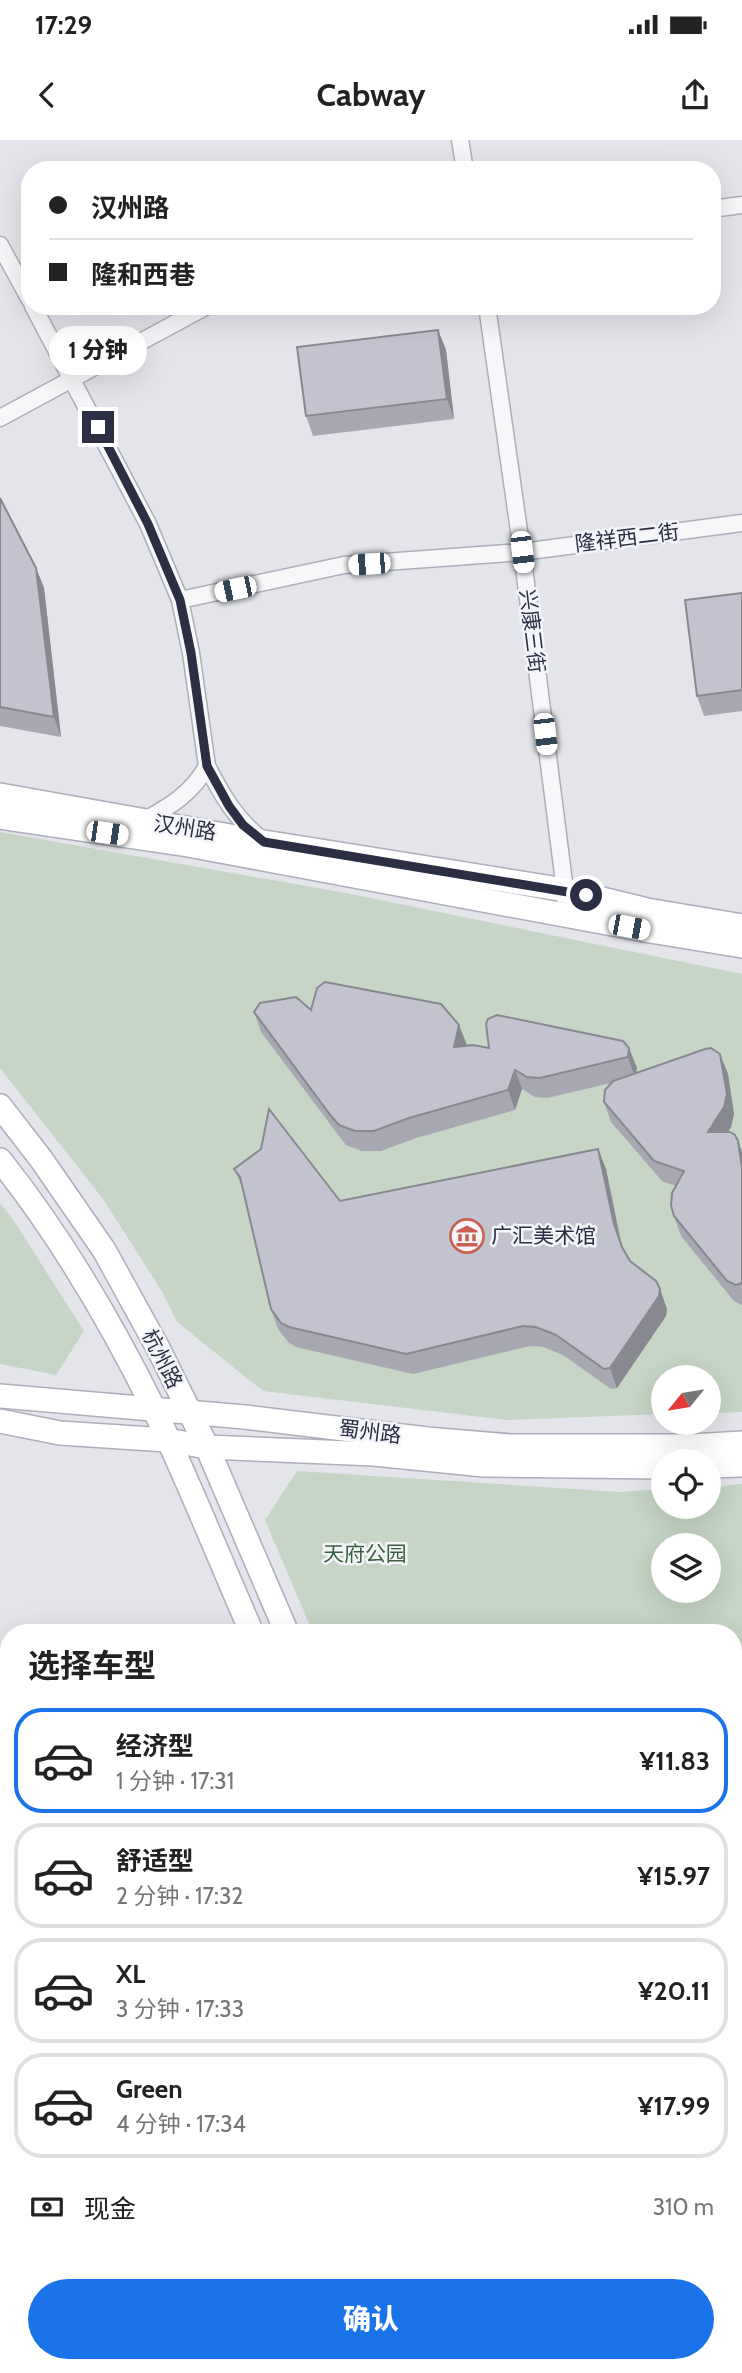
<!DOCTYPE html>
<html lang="zh">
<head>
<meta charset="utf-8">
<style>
  body { margin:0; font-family:Cabin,"Noto Sans SC",sans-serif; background:#f6f6f6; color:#222; height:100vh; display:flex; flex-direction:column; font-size:26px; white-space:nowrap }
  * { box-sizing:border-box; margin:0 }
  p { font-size:23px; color:#767676 }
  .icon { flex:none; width:38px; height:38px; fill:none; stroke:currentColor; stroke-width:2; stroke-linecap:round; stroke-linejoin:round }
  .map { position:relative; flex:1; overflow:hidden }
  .sheet { position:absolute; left:0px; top:1484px; width:742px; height:749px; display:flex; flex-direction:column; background:#fff; border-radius:28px 28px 0 0; box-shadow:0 7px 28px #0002 }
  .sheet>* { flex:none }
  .hud { position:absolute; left:21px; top:21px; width:700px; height:154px; border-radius:28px; box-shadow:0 7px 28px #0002; display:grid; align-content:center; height:154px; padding:0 28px; background:#fff }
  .needle { width:46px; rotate:240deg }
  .tools { position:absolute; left:651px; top:1225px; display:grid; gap:14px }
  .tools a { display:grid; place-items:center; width:70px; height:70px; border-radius:50%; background:#fff; box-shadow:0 7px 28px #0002; font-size:35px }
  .end { position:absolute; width:32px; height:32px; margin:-16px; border:9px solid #2c2e43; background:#fff; box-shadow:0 0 0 4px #fff }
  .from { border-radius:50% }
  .bubble { position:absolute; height:49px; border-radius:24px; background:#fff; box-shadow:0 7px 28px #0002; font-size:23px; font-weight:800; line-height:49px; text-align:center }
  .car { position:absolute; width:21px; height:42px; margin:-21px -10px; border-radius:9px; box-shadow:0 0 5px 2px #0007; background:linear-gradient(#fff 24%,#345 0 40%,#fff 0 76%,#345 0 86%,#fff 0) }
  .hud b { display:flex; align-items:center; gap:24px; height:66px; font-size:26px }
  .hud b+b { border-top:2px solid #e0e0e0 }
  .hud i { width:18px; height:18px; background:#222 }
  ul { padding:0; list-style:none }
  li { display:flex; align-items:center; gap:21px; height:105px; margin:0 14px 10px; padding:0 14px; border:4px solid #e0e0e0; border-radius:28px }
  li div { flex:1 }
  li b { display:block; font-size:26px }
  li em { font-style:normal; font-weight:800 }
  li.active { border-color:#1a73e8 }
  li>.icon { width:63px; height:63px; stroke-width:1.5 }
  h2 { padding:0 28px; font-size:32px; line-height:84px }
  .pay { display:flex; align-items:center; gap:18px; height:77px; padding:0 28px; font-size:26px }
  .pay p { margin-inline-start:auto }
  .primary-button { display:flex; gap:14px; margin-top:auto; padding:14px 28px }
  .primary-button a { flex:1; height:80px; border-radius:42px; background:#1a73e8; color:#fff; font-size:28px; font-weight:800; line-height:80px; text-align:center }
  .status { display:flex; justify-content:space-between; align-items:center; height:49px; padding:0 35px; background:#fff; direction:ltr }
  .status svg { height:19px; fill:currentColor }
  header { display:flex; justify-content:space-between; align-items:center; height:91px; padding:0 28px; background:#fff; font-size:32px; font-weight:800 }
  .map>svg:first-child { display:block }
</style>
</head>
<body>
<div class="status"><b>17:29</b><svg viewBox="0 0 49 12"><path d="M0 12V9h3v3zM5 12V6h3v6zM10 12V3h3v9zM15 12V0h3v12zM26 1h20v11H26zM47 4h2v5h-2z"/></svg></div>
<header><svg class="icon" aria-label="back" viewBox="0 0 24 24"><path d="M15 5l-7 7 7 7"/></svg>Cabway<svg class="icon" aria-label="share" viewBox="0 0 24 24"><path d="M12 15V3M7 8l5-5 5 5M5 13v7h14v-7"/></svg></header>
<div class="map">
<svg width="742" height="2233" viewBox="0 0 742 2233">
  <rect width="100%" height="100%" fill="#e4e5eb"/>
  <g fill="#c6d5c6" fill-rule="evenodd">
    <path d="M 0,692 L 346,753 L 742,834 L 742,1272 L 709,1273 L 709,1237 L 663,1237 L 663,1274 L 507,1280 L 263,1251 L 177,1182 L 163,1153 L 103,1059 L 0,928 Z"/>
    <path d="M 0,1063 L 14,1081 L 84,1191 L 56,1235 L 0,1224 Z"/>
    <path d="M 297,1331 L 620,1352 L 663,1349 L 663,1367 L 709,1367 L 709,1347 L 742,1344 L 742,2233 L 679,2233 L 673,2224 L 733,2224 L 733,1493 L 313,1493 L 265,1380 ZM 663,1405 L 709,1405 L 709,1451 L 663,1451 Z"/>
    <path d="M 64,2224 L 531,2224 L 533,2233 L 63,2233 Z"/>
  </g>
  <g fill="#a1a9c9">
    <path d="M 9,1840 L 9,2095 L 0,2038 L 0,1850 Z"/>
    <path d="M 733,1992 L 742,2005 L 742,2058 L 733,2051 Z"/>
    <path d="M 9,2100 L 9,2224 L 64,2224 L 63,2233 L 0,2233 L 0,2143 Z"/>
  </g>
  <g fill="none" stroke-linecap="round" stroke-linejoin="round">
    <g stroke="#adaeb9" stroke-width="19">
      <g id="street">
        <path d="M 460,0 L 465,30"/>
        <path d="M 712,69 L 742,65"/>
        <path d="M 0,105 L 30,160"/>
        <path d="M 33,166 L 148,384 L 180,460 L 191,513 L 207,626"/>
        <path d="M 487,166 L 522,412 L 565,750 L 566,774"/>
        <path d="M 0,278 L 207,166"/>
        <path d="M 180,460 L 344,425 L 522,412 L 742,383"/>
        <path d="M 143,681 C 170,667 193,652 207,626 C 223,657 235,678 262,700"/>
      </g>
    </g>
    <g stroke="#adaeb9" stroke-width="26">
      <g id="secondary">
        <path d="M 0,655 L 264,702 L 565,750 L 647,770 L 742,786"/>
        <path d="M 0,677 L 188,705 L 650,791 L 742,806"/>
        <path d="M 0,966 L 41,1019 L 104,1110 L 158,1208 L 207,1307 L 287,1493"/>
        <path d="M 0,1020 C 59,1094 112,1184 154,1269 C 189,1342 219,1418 252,1493"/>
        <path d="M 0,1256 L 245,1277 L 427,1299 L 511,1306 L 691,1306 L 742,1303"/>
        <path d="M 0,1281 L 60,1293 L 167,1300 L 207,1307 L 374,1314 L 484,1325 L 663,1327"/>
        <path d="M 709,1326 L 742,1325"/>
        <path d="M 587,2224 L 591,2233"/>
        <path d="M 617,2224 L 621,2233"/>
      </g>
    </g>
    <use href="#street" stroke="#f7f7fa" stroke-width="16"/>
    <use href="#secondary" stroke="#fff" stroke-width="23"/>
  </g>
  <g fill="#a7a8b1">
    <path d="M 438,190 L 446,210 L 454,279 L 313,296 L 306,276 Z"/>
    <path d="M 0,358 L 36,428 L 44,448 L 61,597 L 0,586 Z"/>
    <path d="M 742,453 L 742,571 L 704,576 L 697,556 Z"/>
    <path d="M 311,870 L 467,905 L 466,906 L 489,908 L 623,901 L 637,928 L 636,933 L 720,914 L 728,934 L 734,974 L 731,987 L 728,992 L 742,1012 L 742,1165 L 734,1161 L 681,1096 L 674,1076 L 676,1046 L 662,1041 L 611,982 L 604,962 L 611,943 L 547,958 L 535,957 L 522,949 L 515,970 L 416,998 L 381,1011 L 362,1011 L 346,1005 L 339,996 L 261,892 L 254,872 Z"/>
    <path d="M 598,1009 L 606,1029 L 623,1110 L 630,1121 L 667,1169 L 666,1176 L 617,1248 L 611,1249 L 563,1215 L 543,1207 L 530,1206 L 413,1234 L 296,1207 L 289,1203 L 278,1189 L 271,1169 L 244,1051 L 234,1029 L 340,1061 Z"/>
  </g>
  <g fill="#888890">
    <path d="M 438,190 L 446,210 L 454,279 L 447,259 Z"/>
    <path d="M 36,428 L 44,448 L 61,597 L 54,577 Z"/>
    <path d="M 459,885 L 467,905 L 461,927 L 454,907 Z"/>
    <path d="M 629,908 L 637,928 L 635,937 L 628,917 Z"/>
    <path d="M 720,914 L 728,934 L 734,974 L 731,987 L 716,1012 L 708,992 Z"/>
    <path d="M 515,930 L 522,949 L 515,970 L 508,950 Z"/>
    <path d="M 738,1001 L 742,1012 L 742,1028 Z"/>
    <path d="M 598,1009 L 606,1029 L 621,1104 L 629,1127 L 614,1084 Z"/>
    <path d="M 660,1149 L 667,1169 L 666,1176 L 617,1248 L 610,1228 Z"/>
  </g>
  <g fill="#c2c3ce" stroke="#888890" stroke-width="2">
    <path d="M 438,190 L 447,259 L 306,276 L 297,207 Z"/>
    <path d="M 0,358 L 36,428 L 54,577 L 0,567 Z"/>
    <path d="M 742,453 L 742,550 L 697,556 L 685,460 Z"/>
    <path d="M 325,842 L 441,864 L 459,885 L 454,907 L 473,905 L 489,908 L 486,884 L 488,879 L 497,875 L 623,901 L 629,908 L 628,917 L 540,938 L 527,937 L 515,930 L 508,950 L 409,978 L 374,991 L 355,991 L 339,985 L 331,976 L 254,872 L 260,863 L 296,857 L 311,870 L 317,848 Z"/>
    <path d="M 711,908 L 720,914 L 727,954 L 724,967 L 708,992 L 730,992 L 735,995 L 738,1001 L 742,1028 L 742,1143 L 736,1145 L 727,1141 L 674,1076 L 671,1066 L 672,1053 L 684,1031 L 654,1021 L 604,962 L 605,950 L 613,941 L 705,909 Z"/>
    <path d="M 269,969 L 340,1061 L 598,1009 L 614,1084 L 622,1107 L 630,1121 L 656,1141 L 660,1149 L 659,1156 L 610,1228 L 604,1229 L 556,1195 L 536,1187 L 523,1186 L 406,1214 L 289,1187 L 281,1183 L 271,1169 L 240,1037 L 234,1029 L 261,1009 Z"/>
  </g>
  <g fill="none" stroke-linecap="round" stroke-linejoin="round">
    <path stroke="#2c2e43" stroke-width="9" d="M 98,287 L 148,384 L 180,460 L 191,513 L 207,626 L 229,666 L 243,685 L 264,702 L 586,755"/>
  </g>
  <defs>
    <g id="museum-ring" transform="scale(1.75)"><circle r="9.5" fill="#f4f5f9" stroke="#c96151" stroke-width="1.5"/><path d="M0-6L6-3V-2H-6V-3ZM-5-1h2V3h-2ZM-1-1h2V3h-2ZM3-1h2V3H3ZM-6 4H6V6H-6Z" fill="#c96151"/></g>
  </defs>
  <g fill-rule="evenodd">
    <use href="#museum-ring" x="467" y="1096"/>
  </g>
  <g text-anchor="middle" stroke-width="5" stroke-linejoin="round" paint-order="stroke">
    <g font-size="21" fill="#2c2e43" stroke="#f4f5f9">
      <text transform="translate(627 398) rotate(-7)" y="7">隆祥西二街</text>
      <text transform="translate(532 491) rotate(83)" y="7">兴康三街</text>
      <text transform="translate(185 688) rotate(9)" y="7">汉州路</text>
      <text transform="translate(162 1219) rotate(63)" y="7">杭州路</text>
      <text transform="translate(370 1292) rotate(7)" y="7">蜀州路</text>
    </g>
    <g font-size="21" fill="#2c2e43" stroke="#f4f5f9" text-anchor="start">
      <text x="491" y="1103">广汇美术馆</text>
    </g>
    <g font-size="21" fill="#3a5f3e" stroke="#f4f5f9">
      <text x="365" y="1421">天府公园</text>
    </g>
  </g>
</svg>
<div class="tools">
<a><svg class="needle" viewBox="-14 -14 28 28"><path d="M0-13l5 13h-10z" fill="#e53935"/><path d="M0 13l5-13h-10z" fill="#767676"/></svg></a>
<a><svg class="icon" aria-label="locate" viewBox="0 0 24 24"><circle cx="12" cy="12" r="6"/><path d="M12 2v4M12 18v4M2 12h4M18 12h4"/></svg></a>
<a><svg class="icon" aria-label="layers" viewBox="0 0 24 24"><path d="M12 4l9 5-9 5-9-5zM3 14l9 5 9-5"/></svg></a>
</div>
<i class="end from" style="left:586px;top:755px"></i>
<i class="end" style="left:98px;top:287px"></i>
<div class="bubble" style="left:49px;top:186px;width:98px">1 分钟</div>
<i class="car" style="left:522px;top:412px;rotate:173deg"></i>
<i class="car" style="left:369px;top:424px;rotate:266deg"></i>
<i class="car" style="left:235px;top:449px;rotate:258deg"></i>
<i class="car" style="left:545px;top:594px;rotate:173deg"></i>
<i class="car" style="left:107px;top:693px;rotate:98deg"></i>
<i class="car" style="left:629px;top:787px;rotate:101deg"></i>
<div class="hud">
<b><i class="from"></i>汉州路</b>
<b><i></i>隆和西巷</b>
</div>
<section class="sheet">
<h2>选择车型</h2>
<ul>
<li class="active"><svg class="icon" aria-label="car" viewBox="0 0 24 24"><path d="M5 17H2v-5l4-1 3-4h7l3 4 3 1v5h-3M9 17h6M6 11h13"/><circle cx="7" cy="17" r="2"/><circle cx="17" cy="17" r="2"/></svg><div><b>经济型</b><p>1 分钟 · 17:31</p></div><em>¥11.83</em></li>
<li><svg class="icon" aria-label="car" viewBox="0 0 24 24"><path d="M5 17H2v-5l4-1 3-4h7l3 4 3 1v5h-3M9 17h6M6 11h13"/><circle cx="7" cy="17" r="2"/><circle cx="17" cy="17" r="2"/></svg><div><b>舒适型</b><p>2 分钟 · 17:32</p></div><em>¥15.97</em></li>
<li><svg class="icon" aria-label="car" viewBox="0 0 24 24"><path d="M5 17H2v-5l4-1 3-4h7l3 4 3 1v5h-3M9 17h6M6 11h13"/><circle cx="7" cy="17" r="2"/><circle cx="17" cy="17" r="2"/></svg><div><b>XL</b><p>3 分钟 · 17:33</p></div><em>¥20.11</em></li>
<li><svg class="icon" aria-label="car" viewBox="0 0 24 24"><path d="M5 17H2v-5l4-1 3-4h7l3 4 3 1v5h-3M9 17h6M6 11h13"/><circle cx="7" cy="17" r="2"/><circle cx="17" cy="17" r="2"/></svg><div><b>Green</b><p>4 分钟 · 17:34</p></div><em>¥17.99</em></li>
</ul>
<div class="pay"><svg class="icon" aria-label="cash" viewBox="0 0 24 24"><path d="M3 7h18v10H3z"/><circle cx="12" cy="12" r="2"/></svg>现金<p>310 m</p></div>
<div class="primary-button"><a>确认</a></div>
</section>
</div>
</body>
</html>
